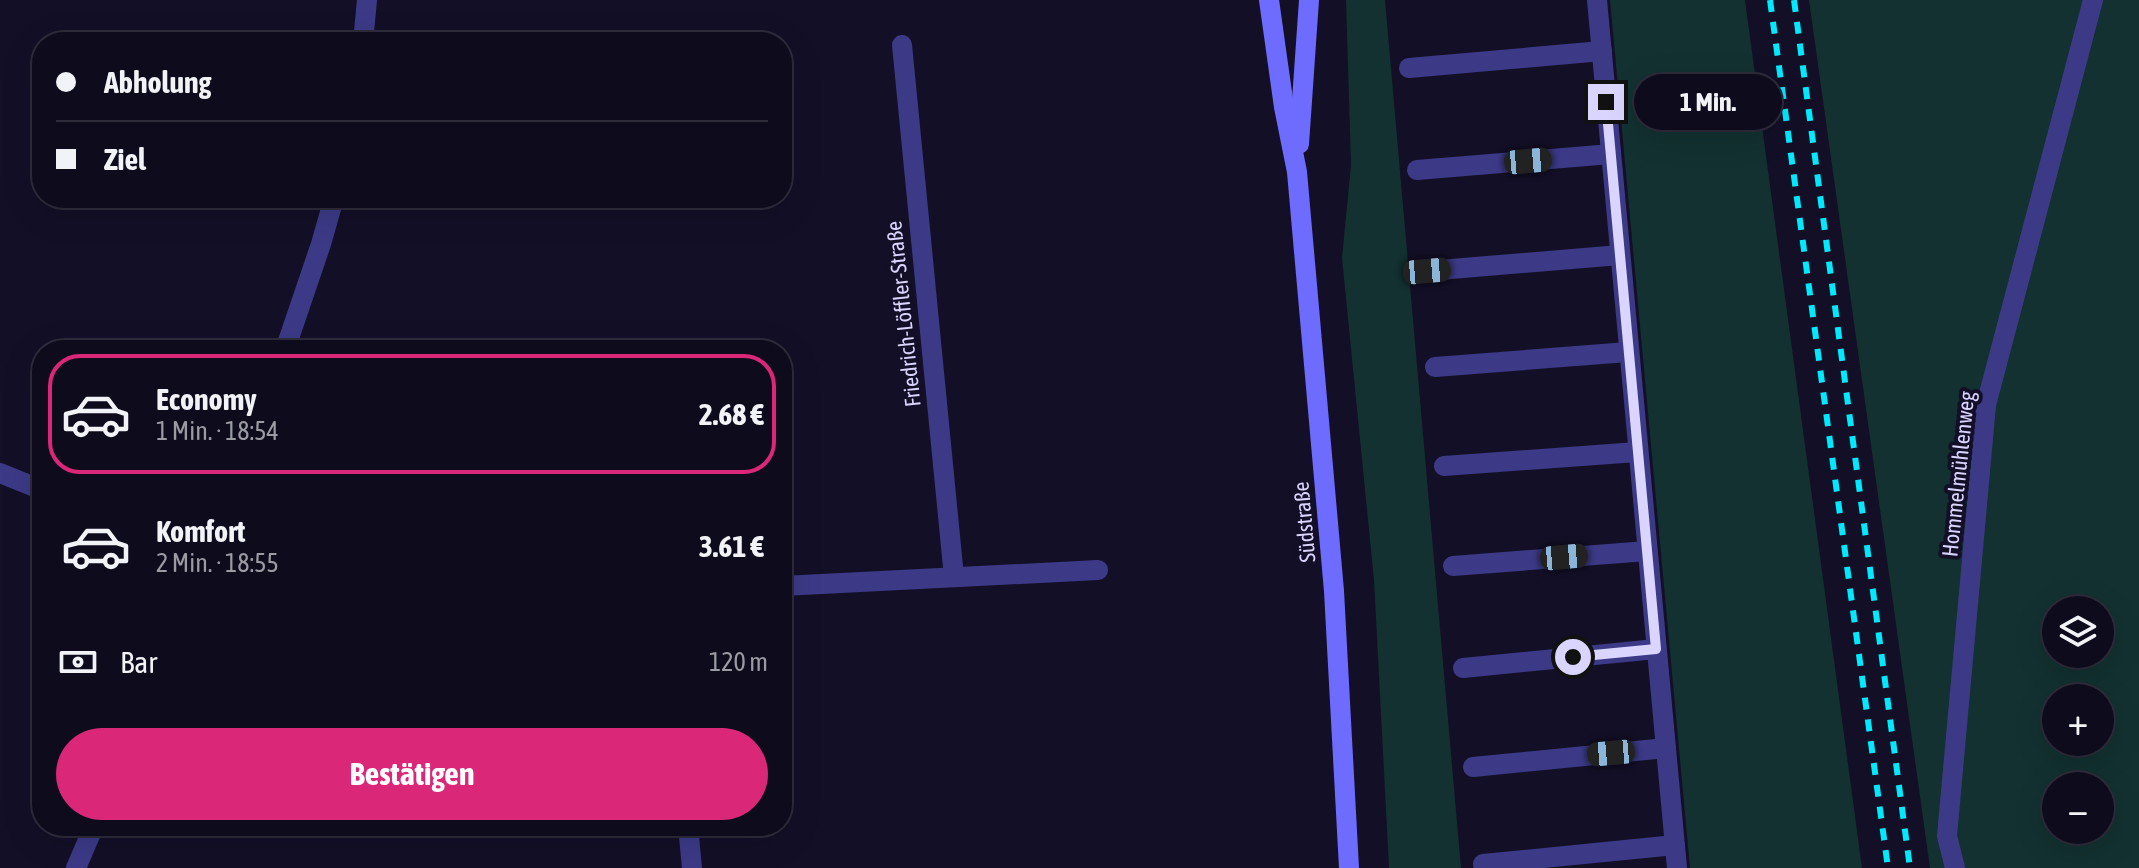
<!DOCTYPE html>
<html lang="de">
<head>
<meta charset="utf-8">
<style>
  body { margin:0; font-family:"Asap Condensed",sans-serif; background:#1c192a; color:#f1f3f6; height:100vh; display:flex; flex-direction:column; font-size:30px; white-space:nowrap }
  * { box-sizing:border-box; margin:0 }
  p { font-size:26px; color:#9b9ba4 }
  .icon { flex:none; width:44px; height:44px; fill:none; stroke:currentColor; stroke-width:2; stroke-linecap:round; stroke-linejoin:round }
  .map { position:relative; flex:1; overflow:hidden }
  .side { position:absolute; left:32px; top:340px; width:760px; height:496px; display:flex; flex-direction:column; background:#0e0b1d; border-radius:32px; box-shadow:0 8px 32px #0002,0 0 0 2px #2e2b3b }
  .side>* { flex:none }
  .hud { position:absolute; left:32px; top:32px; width:760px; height:176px; border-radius:32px; box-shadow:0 8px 32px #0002,0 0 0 2px #2e2b3b; display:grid; align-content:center; height:176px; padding:0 24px; background:#0e0b1d }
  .fabs { position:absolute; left:2042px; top:596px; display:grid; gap:16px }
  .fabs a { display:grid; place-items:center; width:72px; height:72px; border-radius:50%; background:#0e0b1d; box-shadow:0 8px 32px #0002,0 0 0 2px #2e2b3b; font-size:40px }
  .end { position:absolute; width:36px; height:36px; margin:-18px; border:10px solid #dad5ff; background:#111; box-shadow:0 0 0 4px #111 }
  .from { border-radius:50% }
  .bubble { position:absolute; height:56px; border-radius:28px; background:#0e0b1d; box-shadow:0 8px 32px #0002,0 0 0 2px #2e2b3b; font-size:26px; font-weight:700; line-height:56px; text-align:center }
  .car { position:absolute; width:24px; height:48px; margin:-24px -12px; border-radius:10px; box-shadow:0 0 6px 2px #0007; background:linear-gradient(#222 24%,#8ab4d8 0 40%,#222 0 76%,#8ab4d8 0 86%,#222 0) }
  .hud b { display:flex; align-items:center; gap:28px; height:76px; font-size:30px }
  .hud b+b { border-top:2px solid #2e2b3b }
  .hud i { width:20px; height:20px; background:#f1f3f6 }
  ul { padding:14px 0 0; list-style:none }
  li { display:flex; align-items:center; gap:24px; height:120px; margin:0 16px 12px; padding:0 8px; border:4px solid transparent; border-radius:32px }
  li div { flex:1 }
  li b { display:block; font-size:30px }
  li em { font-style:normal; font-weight:700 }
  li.current { border-color:#db2777 }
  li>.icon { width:72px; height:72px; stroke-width:1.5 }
  .pay { display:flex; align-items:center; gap:20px; height:88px; padding:0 24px; font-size:30px }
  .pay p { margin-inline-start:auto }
  .button { display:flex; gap:16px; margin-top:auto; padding:16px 24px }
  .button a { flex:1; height:92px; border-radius:48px; background:#db2777; color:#fff; font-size:32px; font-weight:700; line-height:92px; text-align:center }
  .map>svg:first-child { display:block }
</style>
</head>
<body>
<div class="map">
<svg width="2139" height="868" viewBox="0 0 2139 868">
  <rect width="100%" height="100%" fill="#130f27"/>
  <g fill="#123130" fill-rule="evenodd">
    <path d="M 1346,0 L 1385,0 L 1461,868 L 1389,868 L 1374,580 L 1342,258 L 1351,165 Z"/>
    <path d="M 1610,0 L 1745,0 L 1862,868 L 1690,868 Z"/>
    <path d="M 1809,0 L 2139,0 L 2139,868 L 1930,868 ZM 2056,610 L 2100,610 L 2100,654 L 2056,654 ZM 2056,698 L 2100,698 L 2100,742 L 2056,742 ZM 2056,786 L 2100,786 L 2100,830 L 2056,830 Z"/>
  </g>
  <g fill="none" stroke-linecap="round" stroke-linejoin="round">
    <g stroke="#3c3a87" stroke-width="20">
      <path d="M 1597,0 L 1677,868"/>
      <path d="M 1409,68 L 1602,51"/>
      <path d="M 1417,170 L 1611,154"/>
      <path d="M 1427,271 L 1620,255"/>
      <path d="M 1435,367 L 1628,352"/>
      <path d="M 1444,466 L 1637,452"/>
      <path d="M 1453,566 L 1647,551"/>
      <path d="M 1463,668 L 1656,649"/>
      <path d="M 1473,767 L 1666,748"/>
      <path d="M 1483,864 L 1675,845"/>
      <path d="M 1955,868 L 1947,836 L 1986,405 L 2093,0"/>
    </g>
    <g stroke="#3c3a87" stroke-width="20">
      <path d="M 363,42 L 367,0"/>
      <path d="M 902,45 L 954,577"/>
      <path d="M 285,350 L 321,244 L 334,198"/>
      <path d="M 0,473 L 42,490"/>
      <path d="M 782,586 L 1098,570"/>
      <path d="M 688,826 L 692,868"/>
      <path d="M 76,868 L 94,826"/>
    </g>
    <g stroke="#6e6cff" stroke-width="20">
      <path d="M 1269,0 L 1284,107 L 1297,172 L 1334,591 L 1349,868"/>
      <path d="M 1299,144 L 1309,0"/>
    </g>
    <g stroke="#01e9ff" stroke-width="6" stroke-dasharray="12 10" stroke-linecap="butt">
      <path d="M 1770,0 L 1888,868"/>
      <path d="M 1794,0 L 1910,868"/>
    </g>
  </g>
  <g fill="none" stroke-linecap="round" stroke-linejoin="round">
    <path stroke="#dad5ff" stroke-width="10" d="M 1573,657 L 1656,649 L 1606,102"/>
  </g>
  <g text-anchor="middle" stroke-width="8" stroke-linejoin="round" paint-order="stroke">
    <g font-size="22" fill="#dad5ff" stroke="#130f27">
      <text transform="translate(903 314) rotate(-96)" y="8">Friedrich-Löffler-Straße</text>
      <text transform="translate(1958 474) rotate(-84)" y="8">Hommelmühlenweg</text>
      <text transform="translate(1304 522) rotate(-95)" y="8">Südstraße</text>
    </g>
  </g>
</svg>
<div class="fabs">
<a><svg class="icon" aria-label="layers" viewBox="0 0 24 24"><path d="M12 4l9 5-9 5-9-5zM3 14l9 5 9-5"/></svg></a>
<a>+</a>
<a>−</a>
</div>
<i class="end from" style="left:1573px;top:657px"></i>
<i class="end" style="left:1606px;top:102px"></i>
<div class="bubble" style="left:1634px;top:74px;width:148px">1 Min.</div>
<i class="car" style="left:1528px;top:161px;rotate:85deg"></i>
<i class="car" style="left:1427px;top:271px;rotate:85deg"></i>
<i class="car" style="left:1564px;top:557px;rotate:85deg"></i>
<i class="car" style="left:1611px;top:753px;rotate:265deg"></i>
<div class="hud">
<b><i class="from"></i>Abholung</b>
<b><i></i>Ziel</b>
</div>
<section class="side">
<ul>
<li class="current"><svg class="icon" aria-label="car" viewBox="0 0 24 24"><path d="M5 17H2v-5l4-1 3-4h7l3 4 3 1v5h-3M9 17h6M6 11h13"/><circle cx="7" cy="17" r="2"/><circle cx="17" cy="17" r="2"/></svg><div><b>Economy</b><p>1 Min. · 18:54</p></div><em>2.68 €</em></li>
<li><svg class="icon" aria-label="car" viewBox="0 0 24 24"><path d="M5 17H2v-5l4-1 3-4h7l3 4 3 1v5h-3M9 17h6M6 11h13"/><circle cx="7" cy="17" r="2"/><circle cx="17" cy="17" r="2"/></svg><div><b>Komfort</b><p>2 Min. · 18:55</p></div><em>3.61 €</em></li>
</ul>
<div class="pay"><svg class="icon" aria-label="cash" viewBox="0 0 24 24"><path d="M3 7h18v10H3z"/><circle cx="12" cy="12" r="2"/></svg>Bar<p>120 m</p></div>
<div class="button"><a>Bestätigen</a></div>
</section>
</div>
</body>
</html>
